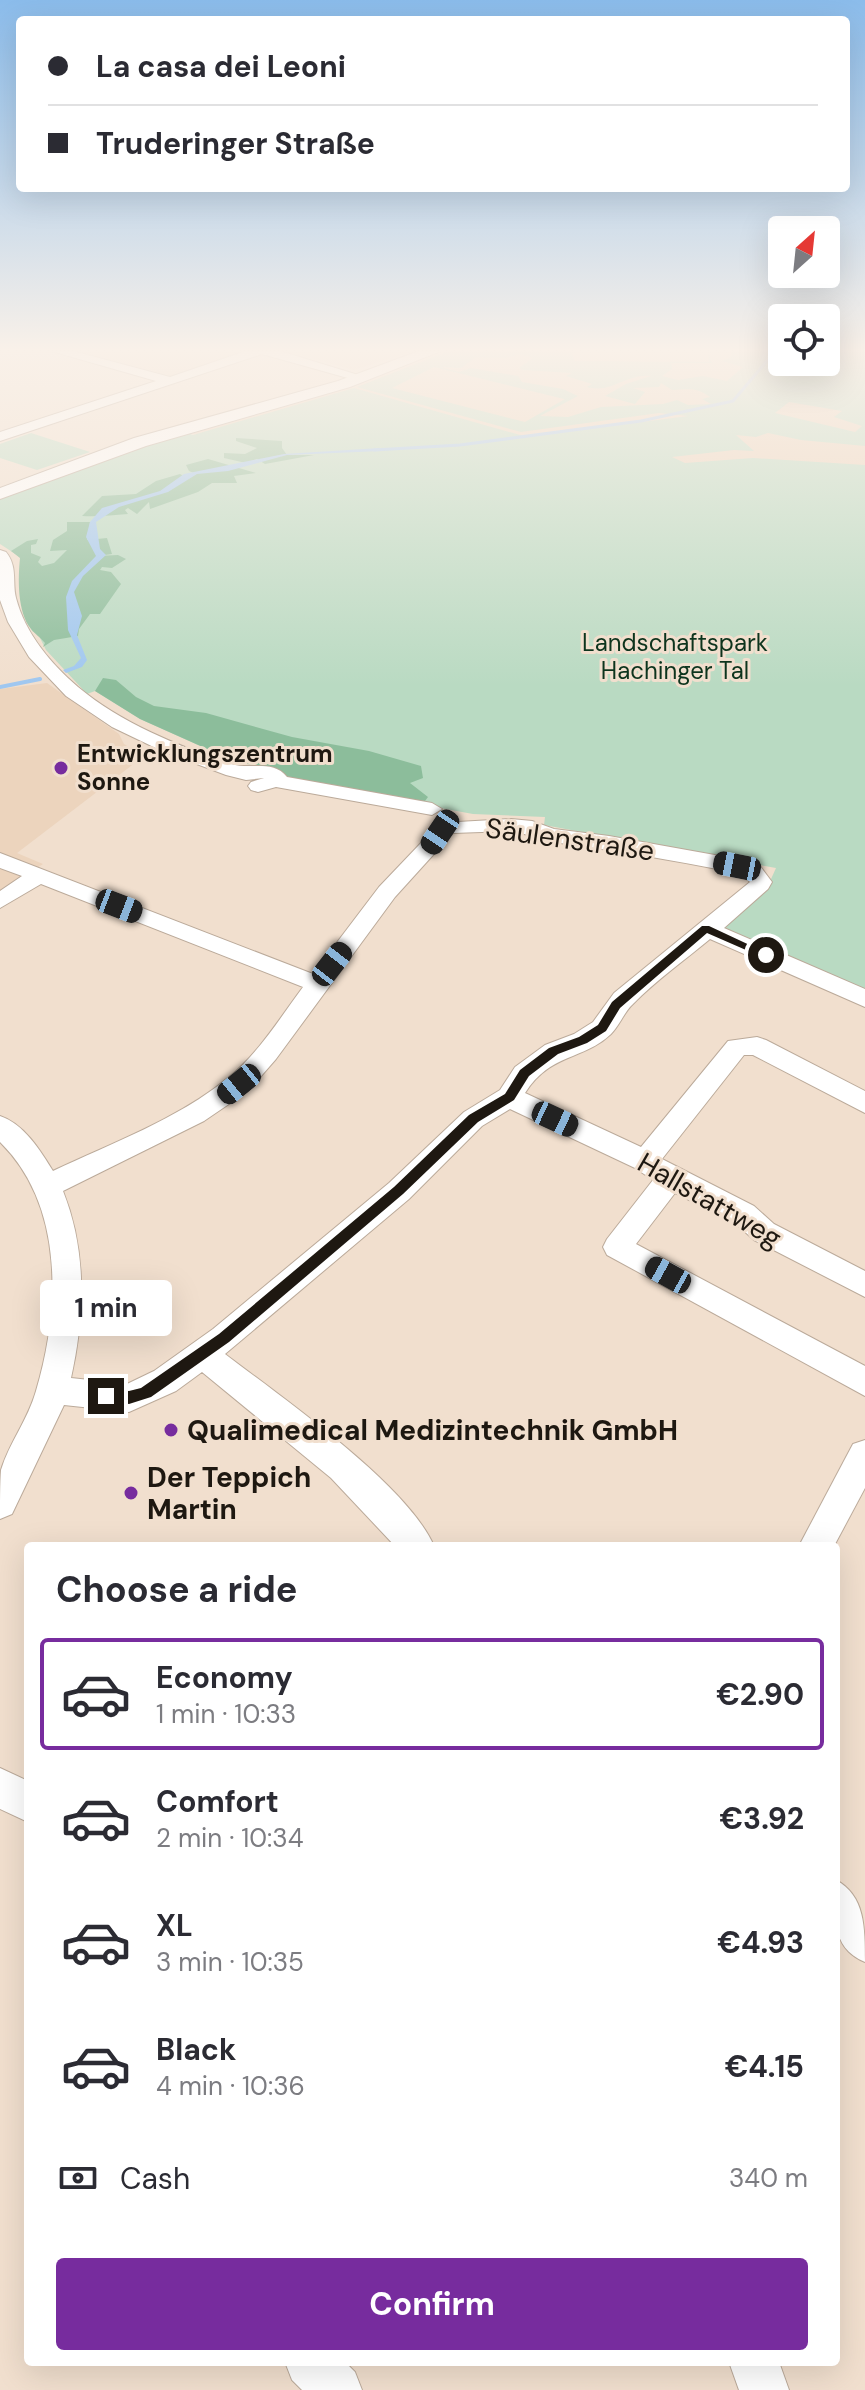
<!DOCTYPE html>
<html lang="en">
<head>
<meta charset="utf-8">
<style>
  body { margin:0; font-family:"DM Sans",sans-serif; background:#f2f2f3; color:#2b2b33; height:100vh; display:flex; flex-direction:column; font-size:30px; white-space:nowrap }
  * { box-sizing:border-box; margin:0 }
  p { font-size:26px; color:#7c7c81 }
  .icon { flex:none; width:44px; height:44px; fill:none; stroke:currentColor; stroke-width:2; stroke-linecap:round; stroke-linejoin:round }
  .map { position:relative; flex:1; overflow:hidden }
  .side { position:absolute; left:24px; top:1542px; width:816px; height:824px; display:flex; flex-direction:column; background:#fff; border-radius:8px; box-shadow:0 8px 32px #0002 }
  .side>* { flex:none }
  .hud { position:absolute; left:16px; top:16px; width:834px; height:176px; border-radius:8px; box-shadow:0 8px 32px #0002; display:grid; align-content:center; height:176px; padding:0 32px; background:#fff }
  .needle { width:52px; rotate:27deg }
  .controls { position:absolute; left:768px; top:216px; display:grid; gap:16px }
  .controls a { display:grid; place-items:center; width:72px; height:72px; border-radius:8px; background:#fff; box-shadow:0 8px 32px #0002; font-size:40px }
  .end { position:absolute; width:36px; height:36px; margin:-18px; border:10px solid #1e1811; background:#fff; box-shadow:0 0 0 4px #fff }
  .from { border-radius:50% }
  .bubble { position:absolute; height:56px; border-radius:8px; background:#fff; box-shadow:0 8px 32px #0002; font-size:26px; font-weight:700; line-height:56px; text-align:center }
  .car { position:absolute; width:24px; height:48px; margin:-24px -12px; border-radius:10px; box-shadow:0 0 6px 2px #0007; background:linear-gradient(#222 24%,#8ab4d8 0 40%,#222 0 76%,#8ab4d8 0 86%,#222 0) }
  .hud b { display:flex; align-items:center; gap:28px; height:76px; font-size:30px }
  .hud b+b { border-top:2px solid #e1e1e2 }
  .hud i { width:20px; height:20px; background:#2b2b33 }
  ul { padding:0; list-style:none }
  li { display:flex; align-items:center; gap:24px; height:112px; margin:0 16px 12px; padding:0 16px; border:4px solid transparent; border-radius:8px }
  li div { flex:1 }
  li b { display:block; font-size:30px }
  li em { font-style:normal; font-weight:700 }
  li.on { border-color:#772c9e }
  li>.icon { width:72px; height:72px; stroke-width:1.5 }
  h2 { padding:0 32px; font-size:36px; line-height:96px }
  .pay { display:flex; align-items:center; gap:20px; height:88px; padding:0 32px; font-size:30px }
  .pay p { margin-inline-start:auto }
  .cta { display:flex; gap:16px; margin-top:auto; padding:16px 32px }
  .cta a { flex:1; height:92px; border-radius:8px; background:#772c9e; color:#fff; font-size:32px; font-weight:700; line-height:92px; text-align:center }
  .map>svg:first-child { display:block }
</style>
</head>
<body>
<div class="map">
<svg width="865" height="2390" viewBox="0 0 865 2390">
  <rect width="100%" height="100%" fill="#f1dfce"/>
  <g fill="#ecd4bd">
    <path d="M 77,351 L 240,351 L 242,352 L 171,376 Z"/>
    <path d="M 284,351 L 414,351 L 354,370 Z"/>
    <path d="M 447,351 L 782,351 L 782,362 L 826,362 L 826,351 L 865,351 L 865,479 L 191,434 L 354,387 Z"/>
    <path d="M 47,683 L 119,734 L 124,744 L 144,756 L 17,853 L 43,864 L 0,892 L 0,689 Z"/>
  </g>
  <g fill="#b9dac2" fill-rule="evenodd">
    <path d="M 449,351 L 572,351 L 574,361 L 709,362 L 708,351 L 712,363 L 671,363 L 672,369 L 662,376 L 678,380 L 703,376 L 727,381 L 743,367 L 722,361 L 731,357 L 732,351 L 782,351 L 782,362 L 826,362 L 826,351 L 865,351 L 865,446 L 801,440 L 768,433 L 756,437 L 736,435 L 754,451 L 734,450 L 672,457 L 685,463 L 753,458 L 865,465 L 865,993 L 719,928 L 767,888 L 776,868 L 544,825 L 545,817 L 473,814 L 287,780 C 275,761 247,765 227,763 L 221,761 L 225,757 L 140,719 L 95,691 L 87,694 L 46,650 L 38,634 L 32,631 L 20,595 L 20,557 L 0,544 L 0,499 L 185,432 L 193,435 L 354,388 L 527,437 L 688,416 L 659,413 L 521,432 L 357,387 ZM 520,354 L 533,358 L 519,368 L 523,370 L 572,373 L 566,376 L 592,384 L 587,387 C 612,394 626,373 651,376 L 626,384 L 605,396 L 635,404 L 645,392 L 633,388 L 659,387 L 661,383 L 672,390 C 688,389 697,387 710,397 L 702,399 L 711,404 L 688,405 L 677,400 L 663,404 L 601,407 L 568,417 L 540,416 L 578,396 L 563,389 L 522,382 L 518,376 L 471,368 L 459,372 L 440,367 L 461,368 L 476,357 L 506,358 ZM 434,367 L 564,399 L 565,399 L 525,422 L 392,388 ZM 789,402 L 842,411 L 834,417 L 862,426 L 855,432 L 775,413 Z"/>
    <path d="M 31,433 L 90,452 L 37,470 L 0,458 L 0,444 Z"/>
  </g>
  <g fill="#8cbd9b">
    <path d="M 236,438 L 282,441 L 282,448 L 287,455 L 314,455 L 265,464 L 257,459 L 246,463 L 224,458 L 224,453 L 245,454 L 257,448 L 236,441 Z"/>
    <path d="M 208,459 L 256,473 L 234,476 L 237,483 L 212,483 L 198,492 L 150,509 L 149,502 L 137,514 L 128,508 L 125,510 L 128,514 C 112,515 99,517 82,516 L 102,496 L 136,494 L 156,481 L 180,474 L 187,478 L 196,474 L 189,471 L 186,465 Z"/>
    <path d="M 67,522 L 90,522 L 87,540 L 107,538 L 112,554 L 97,556 L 118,555 L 126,559 L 112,568 L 102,567 L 100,570 L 111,572 L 121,584 L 100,614 L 90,614 L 79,629 L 78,636 L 54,640 L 43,647 L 45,643 C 40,637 35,634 31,629 C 17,612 18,578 20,558 L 11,551 L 27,541 L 38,539 L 36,544 L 31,545 L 31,553 L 41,557 L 38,562 L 42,566 L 54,563 L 67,550 L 50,551 L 53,540 L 67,531 Z"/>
    <path d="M 103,678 L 116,680 L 136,697 L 154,706 L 206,713 L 292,737 L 369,751 L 421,766 L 423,778 L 410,783 L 428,797 L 425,801 L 408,801 L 285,777 L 272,767 L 221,761 L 225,757 L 140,719 L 95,691 Z"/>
  </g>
  <path fill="#9fc7f0" d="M 380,448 L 381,451 L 287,455 L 228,471 L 197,474 L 168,492 L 119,507 L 96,522 L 100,549 L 106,555 L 83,576 L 74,592 L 82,616 L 77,635 L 87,660 L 82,667 L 66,673 L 63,670 L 74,666 L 81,658 L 68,630 L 66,597 L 72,581 L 96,556 L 86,537 L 90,522 L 102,508 L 160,491 L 184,474 L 284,454 Z"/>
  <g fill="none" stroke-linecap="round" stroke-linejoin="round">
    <path stroke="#9fc7f0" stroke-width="3" d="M 374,450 L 460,445 L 641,421 L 733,401 L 766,362 L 782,351"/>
    <path stroke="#9fc7f0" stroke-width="4" d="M 0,687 L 40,679"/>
    <g stroke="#bbaa9a" stroke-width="2">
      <g id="minor">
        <path d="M 51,351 L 73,351 L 170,377 L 246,351 L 280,351 L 368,378 L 362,382 L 262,354 L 0,441 L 0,432 L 156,381 Z"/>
        <path d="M 0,550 L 6,552 C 18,567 12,581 16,598 C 25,633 51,664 78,687 C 121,723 178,746 231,764 C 250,770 273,759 287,777 L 432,803 L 442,809 L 432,815 L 276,787 L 258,792 L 251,790 L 248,786 L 251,782 L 264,778 L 246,780 L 226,775 L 162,751 L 112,727 L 66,696 L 29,657 L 8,622 L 0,600 Z"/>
        <path d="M 511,819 L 532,821 L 554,829 L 609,836 L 737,859 L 760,866 L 772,882 L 768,889 L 724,928 L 865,989 L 865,1007 L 710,939 C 685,960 656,980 633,1004 C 624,1012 620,1025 611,1034 C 584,1060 550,1053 525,1093 L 641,1147 L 728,1041 L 757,1037 L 766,1040 L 865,1091 L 865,1113 L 753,1055 L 744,1055 L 662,1159 L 754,1206 L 774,1224 L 865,1271 L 865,1297 L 754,1240 L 734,1222 L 675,1193 L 636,1244 L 865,1366 L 865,1396 L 607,1255 L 603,1247 L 607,1239 L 653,1180 L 635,1168 L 510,1109 L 482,1126 L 409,1199 L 225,1354 C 281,1397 407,1484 434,1546 L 395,1546 L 331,1478 L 202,1372 L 176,1391 L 129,1412 L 64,1405 L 12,1514 L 0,1519 C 0,1504 0,1483 1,1470 C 9,1443 28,1420 36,1391 C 60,1310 65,1206 0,1142 L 0,1116 C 24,1124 40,1150 53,1171 C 112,1143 178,1119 228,1078 C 258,1054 280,1018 303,987 L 41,884 L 0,908 L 0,891 L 22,876 L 0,868 L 0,853 L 313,974 L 379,887 L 440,823 ZM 511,831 C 526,833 538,840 553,842 C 613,850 673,860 733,872 L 744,876 L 750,882 L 614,993 L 593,1022 L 574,1034 L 545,1045 L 515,1067 L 500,1090 L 464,1112 L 389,1183 L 213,1329 L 154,1371 L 127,1384 L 71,1378 C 85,1315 87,1251 63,1191 L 204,1121 L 248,1091 L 276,1059 L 395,897 L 453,833 Z"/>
        <path d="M 865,1440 L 865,1488 L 834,1546 L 799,1546 L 853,1444 Z"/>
        <path d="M 0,1768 L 28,1781 L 28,1822 L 0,1809 Z"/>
        <path d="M 836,1880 C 865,1896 865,1927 865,1962 C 829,1947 836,1914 836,1880 Z"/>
        <path d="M 285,2362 L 345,2362 L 355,2372 L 362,2390 L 302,2390 L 292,2380 Z"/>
        <path d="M 729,2362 L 779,2362 L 789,2390 L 739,2390 Z"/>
      </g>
    </g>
    <g stroke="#bbaa9a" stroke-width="2">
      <path id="major" d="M 419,351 L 441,351 L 350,387 L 146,446 L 0,499 L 0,488 L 134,438 L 338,381 Z"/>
    </g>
    <use href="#minor" fill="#fff" fill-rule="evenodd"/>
    <use href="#major" fill="#fff" fill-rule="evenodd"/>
  </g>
  <linearGradient id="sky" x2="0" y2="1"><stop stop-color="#8bbceb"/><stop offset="0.51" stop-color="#f9f1e9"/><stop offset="1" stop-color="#f9f1e9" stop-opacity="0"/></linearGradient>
  <rect width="865" height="686" fill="url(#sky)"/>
  <path fill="#1e1811" d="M 702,926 L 709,926 L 771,955 L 762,957 L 707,933 L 620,1008 L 606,1031 L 587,1043 L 558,1054 L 529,1076 L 514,1100 L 478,1122 L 403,1194 L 229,1342 L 151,1397 L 129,1404 L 100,1400 L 98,1396 L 106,1389 L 129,1391 L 141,1388 L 219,1334 L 394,1187 L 469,1115 L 505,1094 L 520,1070 L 549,1048 L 579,1037 L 598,1025 L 612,1002 Z"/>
  <g fill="#772c9e" stroke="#f1dfce" stroke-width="3">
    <circle cx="61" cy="768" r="8"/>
    <circle cx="171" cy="1430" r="8"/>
    <circle cx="131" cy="1493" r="8"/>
  </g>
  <g text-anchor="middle" stroke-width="6" stroke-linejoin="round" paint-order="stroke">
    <g font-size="24" fill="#0d341d" stroke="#f1dfce">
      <text x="675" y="651">Landschaftspark<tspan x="675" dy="28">Hachinger Tal</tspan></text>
    </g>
    <g font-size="24" font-weight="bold" fill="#1e1811" stroke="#f1dfce" text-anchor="start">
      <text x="77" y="762">Entwicklungszentrum<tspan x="77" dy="28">Sonne</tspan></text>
    </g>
    <g font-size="28" fill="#1e1811" stroke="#f1dfce">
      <text transform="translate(570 839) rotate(8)" y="10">Säulenstraße</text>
      <text transform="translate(710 1200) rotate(30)" y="10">Hallstattweg</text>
    </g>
    <g font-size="28" font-weight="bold" fill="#1e1811" stroke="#f1dfce" text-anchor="start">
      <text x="187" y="1440">Qualimedical Medizintechnik GmbH</text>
      <text x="147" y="1487">Der Teppich<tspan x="147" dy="32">Martin</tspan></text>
    </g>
  </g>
</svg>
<div class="controls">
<a><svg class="needle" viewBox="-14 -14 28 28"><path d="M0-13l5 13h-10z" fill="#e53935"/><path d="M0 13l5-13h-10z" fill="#7c7c81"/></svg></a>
<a><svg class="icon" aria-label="locate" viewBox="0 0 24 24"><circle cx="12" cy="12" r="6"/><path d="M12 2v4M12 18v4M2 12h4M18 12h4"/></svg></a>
</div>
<i class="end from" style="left:766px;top:955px"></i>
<i class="end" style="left:106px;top:1396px"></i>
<div class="bubble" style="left:40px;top:1280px;width:132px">1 min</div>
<i class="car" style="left:440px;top:832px;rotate:214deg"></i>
<i class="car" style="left:737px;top:866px;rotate:281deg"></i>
<i class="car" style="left:119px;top:906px;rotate:111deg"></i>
<i class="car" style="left:332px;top:964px;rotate:38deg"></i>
<i class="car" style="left:239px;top:1084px;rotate:231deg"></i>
<i class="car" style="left:555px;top:1119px;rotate:115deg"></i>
<i class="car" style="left:668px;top:1275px;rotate:299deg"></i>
<div class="hud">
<b><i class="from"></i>La casa dei Leoni</b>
<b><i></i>Truderinger Straße</b>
</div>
<section class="side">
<h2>Choose a ride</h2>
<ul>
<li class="on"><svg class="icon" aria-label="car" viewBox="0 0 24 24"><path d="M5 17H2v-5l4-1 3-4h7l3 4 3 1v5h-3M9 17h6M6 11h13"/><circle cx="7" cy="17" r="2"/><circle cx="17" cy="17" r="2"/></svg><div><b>Economy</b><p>1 min · 10:33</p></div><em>€2.90</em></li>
<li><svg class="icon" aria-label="car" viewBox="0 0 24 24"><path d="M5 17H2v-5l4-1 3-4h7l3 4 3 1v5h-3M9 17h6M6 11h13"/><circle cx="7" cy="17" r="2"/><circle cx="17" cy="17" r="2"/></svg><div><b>Comfort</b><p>2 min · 10:34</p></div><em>€3.92</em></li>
<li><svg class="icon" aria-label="car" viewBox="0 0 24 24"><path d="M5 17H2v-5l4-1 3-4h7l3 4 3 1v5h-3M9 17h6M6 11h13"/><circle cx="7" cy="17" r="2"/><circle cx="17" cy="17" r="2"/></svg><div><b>XL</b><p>3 min · 10:35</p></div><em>€4.93</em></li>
<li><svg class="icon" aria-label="car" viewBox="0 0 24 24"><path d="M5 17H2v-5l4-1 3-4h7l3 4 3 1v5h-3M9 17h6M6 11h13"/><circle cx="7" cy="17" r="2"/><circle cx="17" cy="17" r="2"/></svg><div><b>Black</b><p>4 min · 10:36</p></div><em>€4.15</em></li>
</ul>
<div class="pay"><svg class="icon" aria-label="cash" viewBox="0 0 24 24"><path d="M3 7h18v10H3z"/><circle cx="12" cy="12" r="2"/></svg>Cash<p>340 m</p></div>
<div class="cta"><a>Confirm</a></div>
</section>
</div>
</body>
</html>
